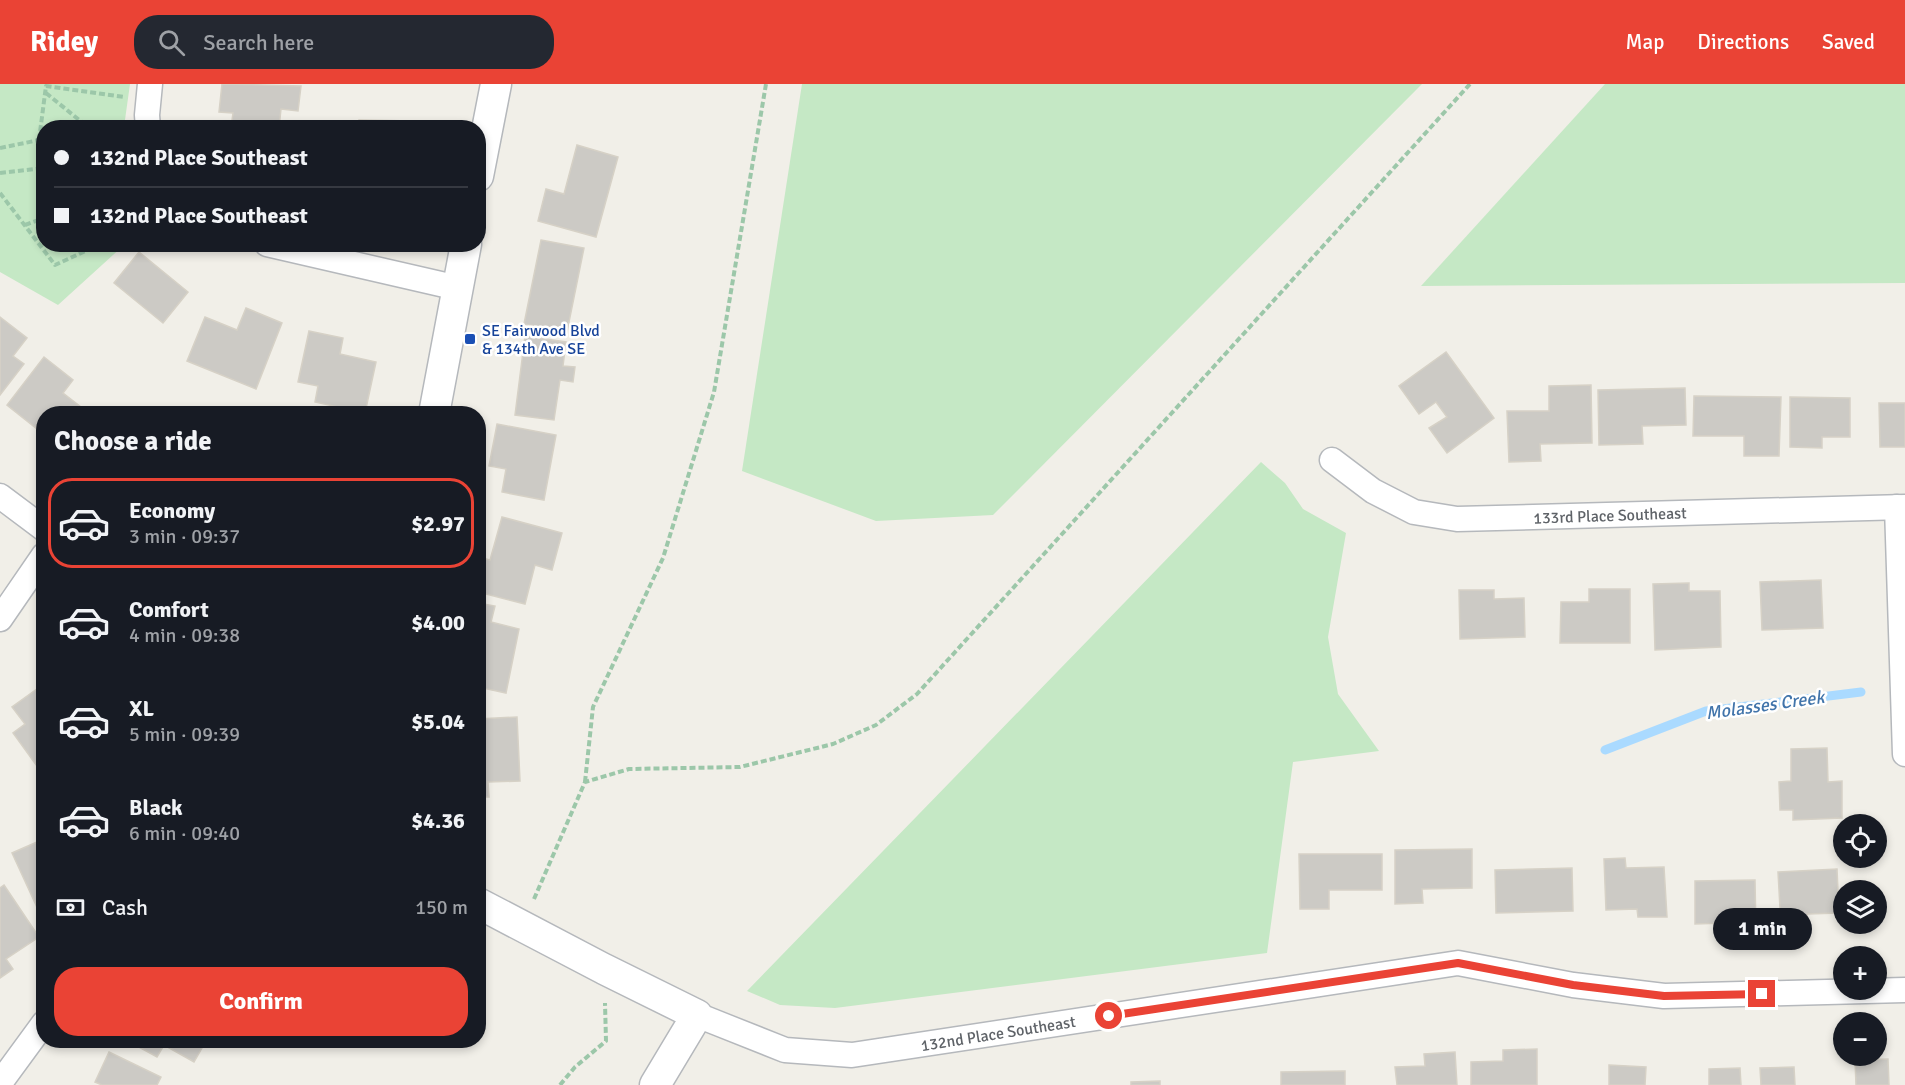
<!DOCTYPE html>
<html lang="en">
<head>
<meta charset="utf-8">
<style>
  body { margin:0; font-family:Signika,sans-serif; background:#242831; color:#f1f3f6; height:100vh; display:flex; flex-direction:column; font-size:22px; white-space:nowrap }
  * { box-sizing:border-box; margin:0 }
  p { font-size:20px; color:#9ea1a6 }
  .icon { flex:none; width:33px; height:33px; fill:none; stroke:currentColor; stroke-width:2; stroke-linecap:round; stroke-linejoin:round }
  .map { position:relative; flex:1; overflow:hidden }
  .panel { position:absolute; left:36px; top:322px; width:450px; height:642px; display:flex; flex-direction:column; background:#171b24; border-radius:24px; box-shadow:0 3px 9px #0003 }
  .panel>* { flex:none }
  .top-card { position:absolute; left:36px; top:36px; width:450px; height:132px; border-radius:24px; box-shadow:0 3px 9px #0003; display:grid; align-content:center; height:132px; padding:0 18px; background:#171b24 }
  .fabs { position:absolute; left:1833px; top:730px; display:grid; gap:12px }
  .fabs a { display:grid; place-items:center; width:54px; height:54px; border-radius:50%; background:#171b24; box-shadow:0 3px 9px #0003; font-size:30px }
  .end { position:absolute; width:27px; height:27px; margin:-14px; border:8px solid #ea4335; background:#fff; box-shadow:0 0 0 3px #fff }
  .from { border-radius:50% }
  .bubble { position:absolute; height:42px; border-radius:21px; background:#171b24; box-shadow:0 3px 9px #0003; font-size:20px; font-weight:700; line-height:42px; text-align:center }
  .top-card b { display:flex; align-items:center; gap:21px; height:57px; font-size:22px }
  .top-card b+b { border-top:2px solid #363941 }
  .top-card i { width:15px; height:15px; background:#f1f3f6 }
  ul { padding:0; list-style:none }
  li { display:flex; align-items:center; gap:18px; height:90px; margin:0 12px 9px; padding:0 6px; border:3px solid transparent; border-radius:24px }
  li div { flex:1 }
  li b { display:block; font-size:22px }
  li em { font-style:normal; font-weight:700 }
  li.selected { border-color:#ea4335 }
  li>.icon { width:54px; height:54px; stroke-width:1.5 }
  h2 { padding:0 18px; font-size:27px; line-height:72px }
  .pay { display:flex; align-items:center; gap:15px; height:66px; padding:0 18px; font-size:22px }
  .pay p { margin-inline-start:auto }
  .action { display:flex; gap:12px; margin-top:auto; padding:12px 18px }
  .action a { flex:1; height:69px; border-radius:24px; background:#ea4335; color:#fff; font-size:24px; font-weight:700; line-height:69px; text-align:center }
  header { display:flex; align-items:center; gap:36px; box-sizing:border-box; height:84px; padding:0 30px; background:#ea4335; color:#fff }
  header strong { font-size:28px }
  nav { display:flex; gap:33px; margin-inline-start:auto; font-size:21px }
  .search { width:420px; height:54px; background:#242831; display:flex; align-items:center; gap:15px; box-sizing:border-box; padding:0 21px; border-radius:24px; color:#9ea1a6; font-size:22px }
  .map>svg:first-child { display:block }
</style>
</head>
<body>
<header>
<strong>Ridey</strong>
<div class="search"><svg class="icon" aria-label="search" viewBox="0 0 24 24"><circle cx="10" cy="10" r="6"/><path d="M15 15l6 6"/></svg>Search here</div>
<nav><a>Map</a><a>Directions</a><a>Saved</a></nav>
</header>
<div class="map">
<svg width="1905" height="1001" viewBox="0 0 1905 1001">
  <rect width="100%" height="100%" fill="#f1efe8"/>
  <g fill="#c5e8c5">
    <path d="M 0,0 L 130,0 L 124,43 L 44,44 L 44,160 L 124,161 L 58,221 L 0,188 Z"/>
    <path d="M 802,0 L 1422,0 L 993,431 L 876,437 L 742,387 Z"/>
    <path d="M 1605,0 L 1905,0 L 1905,199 L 1421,202 Z"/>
    <path d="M 1261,378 L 1285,399 L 1303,425 L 1346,449 L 1328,553 L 1338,610 L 1379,667 L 1293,678 L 1267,869 L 835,924 L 780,921 L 747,907 Z"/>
  </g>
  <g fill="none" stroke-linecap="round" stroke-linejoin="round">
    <path stroke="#aadaff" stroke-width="9" d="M 1605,666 L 1706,627 L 1861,608"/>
  </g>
  <g fill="#cccac5" stroke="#d6d1c6" stroke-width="1.5">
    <path d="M 222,0 L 301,2 L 298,27 L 281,25 L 279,44 L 231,44 L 233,29 L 219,28 Z"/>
    <path d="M 359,36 L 414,37 L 414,44 L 359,44 Z"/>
    <path d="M 577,61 L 618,73 L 596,153 L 538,137 L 546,105 L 564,110 Z"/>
    <path d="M 541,156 L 584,164 L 567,248 L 524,240 Z"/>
    <path d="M 139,168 L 188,208 L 163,239 L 114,199 Z"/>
    <path d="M 246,224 L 282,239 L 256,305 L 187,277 L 205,233 L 237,246 Z"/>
    <path d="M 0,233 L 27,254 L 13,272 L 24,280 L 0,311 Z"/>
    <path d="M 309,247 L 343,254 L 340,270 L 376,278 L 365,329 L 315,318 L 318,302 L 298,298 Z"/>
    <path d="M 525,252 L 566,258 L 563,282 L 575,283 L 573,298 L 560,296 L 554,336 L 515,331 Z"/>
    <path d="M 1446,268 L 1494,334 L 1447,369 L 1429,344 L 1447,333 L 1436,318 L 1419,330 L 1399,302 Z"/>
    <path d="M 44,273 L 73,296 L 63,309 L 90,330 L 44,330 L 44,337 L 37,345 L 7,321 Z"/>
    <path d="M 1591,301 L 1592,359 L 1540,360 L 1541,377 L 1509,378 L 1507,327 L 1549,327 L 1549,302 Z"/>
    <path d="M 1685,304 L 1686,341 L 1642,342 L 1643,360 L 1599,361 L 1598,306 Z"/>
    <path d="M 1694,312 L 1781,313 L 1779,372 L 1744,372 L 1744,352 L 1693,352 Z"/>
    <path d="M 1790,313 L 1850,314 L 1850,353 L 1822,353 L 1822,364 L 1790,363 Z"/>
    <path d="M 1879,319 L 1905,319 L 1905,363 L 1880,363 Z"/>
    <path d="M 497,340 L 556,351 L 544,416 L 502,408 L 506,385 L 489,382 Z"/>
    <path d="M 502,433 L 562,449 L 552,486 L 535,481 L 525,520 L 478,508 L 478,489 L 482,474 L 490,476 Z"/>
    <path d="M 1821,496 L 1823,544 L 1762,546 L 1760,498 Z"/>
    <path d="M 1689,499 L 1689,507 L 1720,507 L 1721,563 L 1655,566 L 1653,500 Z"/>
    <path d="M 1589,505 L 1630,505 L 1630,559 L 1560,559 L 1561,518 L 1589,518 Z"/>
    <path d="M 1459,506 L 1494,506 L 1494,515 L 1524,514 L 1525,553 L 1460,555 Z"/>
    <path d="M 478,519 L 495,522 L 491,538 L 519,545 L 506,609 L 478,603 Z"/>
    <path d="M 44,600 L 44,688 L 42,689 L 13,649 L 25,640 L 12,623 Z"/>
    <path d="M 517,633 L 520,697 L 488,698 L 489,713 L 478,713 L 478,635 Z"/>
    <path d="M 1827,664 L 1828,698 L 1842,697 L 1842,734 L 1793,736 L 1793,726 L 1780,726 L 1779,698 L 1791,697 L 1791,665 Z"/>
    <path d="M 44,755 L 44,831 L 41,832 L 12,769 Z"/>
    <path d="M 1472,765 L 1472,804 L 1422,805 L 1423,819 L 1395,820 L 1395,766 Z"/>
    <path d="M 1299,770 L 1382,770 L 1382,806 L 1329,806 L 1329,825 L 1300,825 Z"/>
    <path d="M 1625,774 L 1626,784 L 1664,783 L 1667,833 L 1638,833 L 1637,825 L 1606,826 L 1604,775 Z"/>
    <path d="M 1572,784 L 1573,827 L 1496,829 L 1495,786 Z"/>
    <path d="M 1837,785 L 1839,829 L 1807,830 L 1807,841 L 1781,842 L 1778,788 Z"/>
    <path d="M 1755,796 L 1756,848 L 1726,848 L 1726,839 L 1695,840 L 1695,797 Z"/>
    <path d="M 4,801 L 39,853 L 6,875 L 13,885 L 0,894 L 0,804 Z"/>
    <path d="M 128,957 L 206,957 L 194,978 L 164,961 L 157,973 Z"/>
    <path d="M 1537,965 L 1537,1001 L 1471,1001 L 1471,978 L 1503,977 L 1503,966 Z"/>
    <path d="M 109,968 L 161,993 L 157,1001 L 102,1001 L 95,998 Z"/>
    <path d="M 1455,968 L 1457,1001 L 1397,1001 L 1395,983 L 1425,982 L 1424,970 Z"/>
    <path d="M 1888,975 L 1889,1001 L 1856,1001 L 1855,976 Z"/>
    <path d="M 1609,981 L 1646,983 L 1645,1001 L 1609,1001 Z"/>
    <path d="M 1794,983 L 1795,1001 L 1761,1001 L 1760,984 Z"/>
    <path d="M 1740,984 L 1741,1001 L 1709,1001 L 1709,985 Z"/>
    <path d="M 1345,987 L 1345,1001 L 1281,1001 L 1281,988 Z"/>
    <path d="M 1160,997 L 1160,1001 L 1131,1001 L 1131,998 Z"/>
  </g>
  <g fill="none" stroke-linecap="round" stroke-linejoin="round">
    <g stroke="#b5b8bc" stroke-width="27">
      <g id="minor">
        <path d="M 148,44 L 147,31 L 150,0"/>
        <path d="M 267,160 L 458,204"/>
        <path d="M 1332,376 L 1373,407 L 1414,428 L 1457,435 L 1905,423"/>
        <path d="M 0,412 L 44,445"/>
        <path d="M 1897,423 L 1905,670"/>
        <path d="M 0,535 L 44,471"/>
        <path d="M 697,931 L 785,966 L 852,971 L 1458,879 L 1573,901 L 1664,912 L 1905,906"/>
        <path d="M 0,999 L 44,939"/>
      </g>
    </g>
    <g stroke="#b5b8bc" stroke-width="33">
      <g id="tertiary">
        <path d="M 478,92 L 496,0"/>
        <path d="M 434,330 L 466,160"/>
        <path d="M 478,819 L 604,885 L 697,931 L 655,1001"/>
      </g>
    </g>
    <g stroke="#9cc7a9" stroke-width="4" stroke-dasharray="6 3" stroke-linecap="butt">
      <path d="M 46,9 L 89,44"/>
      <path d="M 39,56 L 46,2 L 124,13"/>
      <path d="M 0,64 L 44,55"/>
      <path d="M 0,89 L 44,84"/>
      <path d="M 0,109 L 55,181 L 101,160"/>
      <path d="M 25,141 L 44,134"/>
      <path d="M 585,698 L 593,623 L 663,474 L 714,308 L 766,0"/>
      <path d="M 534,815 L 585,698 L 629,685 L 740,683 L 833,660 L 876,641 L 917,610 L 1470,0"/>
      <path d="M 560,1001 L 575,983 L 606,957 L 605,919"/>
    </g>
    <use href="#minor" stroke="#fff" stroke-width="24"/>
    <use href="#tertiary" stroke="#fff" stroke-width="30"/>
  </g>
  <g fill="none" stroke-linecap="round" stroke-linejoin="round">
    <path stroke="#ea4335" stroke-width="8" d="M 1109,932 L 1458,879 L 1573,901 L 1664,912 L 1762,910"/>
  </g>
  <rect fill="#1a4fb4" stroke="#fff" stroke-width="2" x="464" y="249" width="12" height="12" rx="3"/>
  <g text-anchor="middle" stroke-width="5" stroke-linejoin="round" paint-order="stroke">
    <g font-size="16" fill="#164399" stroke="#fff" text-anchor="start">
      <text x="482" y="252">SE Fairwood Blvd<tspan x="482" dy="18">&amp; 134th Ave SE</tspan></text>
    </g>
    <g font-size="16" fill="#5f6368" stroke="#fff">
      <text transform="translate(1610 431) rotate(-2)" y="6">133rd Place Southeast</text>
      <text transform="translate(998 949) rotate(-9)" y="6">132nd Place Southeast</text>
    </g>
    <g font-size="18" font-style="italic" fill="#4174aa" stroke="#fff">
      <text transform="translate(1765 621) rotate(-8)" y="6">Molasses Creek</text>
    </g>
  </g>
</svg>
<div class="fabs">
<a><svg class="icon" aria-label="locate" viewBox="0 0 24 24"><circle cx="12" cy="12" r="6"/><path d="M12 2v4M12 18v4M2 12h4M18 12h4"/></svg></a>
<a><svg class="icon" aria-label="layers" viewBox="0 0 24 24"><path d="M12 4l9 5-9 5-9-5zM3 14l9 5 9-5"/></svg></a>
<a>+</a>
<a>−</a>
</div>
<i class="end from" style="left:1109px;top:932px"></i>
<i class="end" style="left:1762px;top:910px"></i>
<div class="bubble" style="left:1713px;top:824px;width:99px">1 min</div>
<div class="top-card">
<b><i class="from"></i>132nd Place Southeast</b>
<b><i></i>132nd Place Southeast</b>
</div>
<section class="panel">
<h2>Choose a ride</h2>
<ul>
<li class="selected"><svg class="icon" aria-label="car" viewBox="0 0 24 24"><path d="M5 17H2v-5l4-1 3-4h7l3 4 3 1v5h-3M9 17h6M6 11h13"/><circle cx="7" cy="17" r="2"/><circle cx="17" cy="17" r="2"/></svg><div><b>Economy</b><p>3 min · 09:37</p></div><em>$2.97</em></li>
<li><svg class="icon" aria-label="car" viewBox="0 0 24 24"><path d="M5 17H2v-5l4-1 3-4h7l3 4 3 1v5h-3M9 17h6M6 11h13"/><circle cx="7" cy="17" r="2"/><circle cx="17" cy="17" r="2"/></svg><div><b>Comfort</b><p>4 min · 09:38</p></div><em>$4.00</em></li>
<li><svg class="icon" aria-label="car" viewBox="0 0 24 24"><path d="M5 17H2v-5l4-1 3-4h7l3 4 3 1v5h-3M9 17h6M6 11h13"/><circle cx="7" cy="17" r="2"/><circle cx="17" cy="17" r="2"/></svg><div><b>XL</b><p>5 min · 09:39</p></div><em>$5.04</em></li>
<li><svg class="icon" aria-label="car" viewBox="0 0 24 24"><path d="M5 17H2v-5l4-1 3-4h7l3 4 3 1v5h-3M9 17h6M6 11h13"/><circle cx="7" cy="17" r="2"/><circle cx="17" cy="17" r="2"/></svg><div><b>Black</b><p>6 min · 09:40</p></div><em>$4.36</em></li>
</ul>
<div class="pay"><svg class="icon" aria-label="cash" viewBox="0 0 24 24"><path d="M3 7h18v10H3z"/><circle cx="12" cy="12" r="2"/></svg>Cash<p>150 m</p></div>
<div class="action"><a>Confirm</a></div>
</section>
</div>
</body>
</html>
